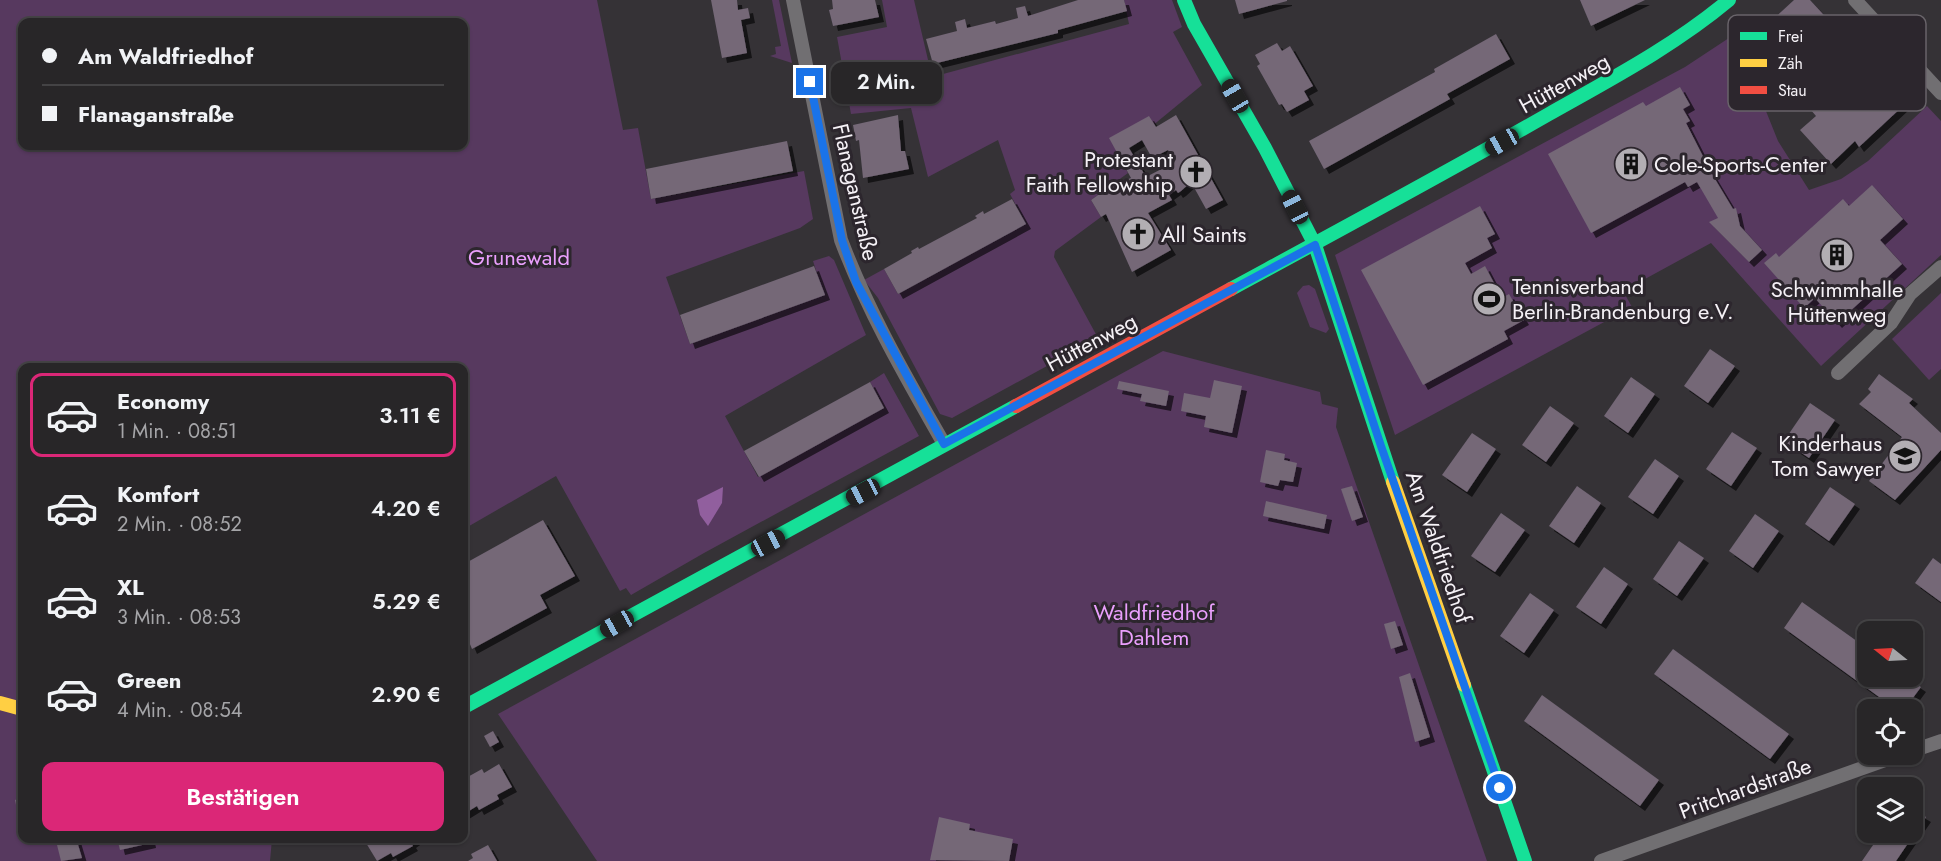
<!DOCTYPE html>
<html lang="de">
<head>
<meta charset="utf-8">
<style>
  body { margin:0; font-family:Jost,sans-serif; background:#302e30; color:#f1f3f6; height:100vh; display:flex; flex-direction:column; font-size:22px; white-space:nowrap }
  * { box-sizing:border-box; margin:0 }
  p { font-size:20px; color:#a5a5a8 }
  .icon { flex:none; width:33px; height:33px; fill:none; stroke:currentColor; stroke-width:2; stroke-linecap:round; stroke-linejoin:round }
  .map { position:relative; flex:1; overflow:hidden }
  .panel { position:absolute; left:18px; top:363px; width:450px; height:480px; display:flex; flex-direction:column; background:#282628; border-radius:12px; box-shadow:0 2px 4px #0004,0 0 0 2px #444345 }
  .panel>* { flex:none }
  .banner { position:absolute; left:18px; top:18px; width:450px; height:132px; border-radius:12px; box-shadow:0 2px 4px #0004,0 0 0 2px #444345; display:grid; align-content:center; height:132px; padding:0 24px; background:#282628 }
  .needle { width:39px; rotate:288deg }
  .controls { position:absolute; left:1857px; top:621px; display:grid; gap:12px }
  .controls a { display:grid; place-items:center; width:66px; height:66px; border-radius:12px; background:#282628; box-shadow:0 2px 4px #0004,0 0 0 2px #444345; font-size:30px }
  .end { position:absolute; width:27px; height:27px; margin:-14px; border:8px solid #1a73e8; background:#fff; box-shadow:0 0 0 3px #fff }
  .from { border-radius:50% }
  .bubble { position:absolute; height:42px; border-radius:12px; background:#282628; box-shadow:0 2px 4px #0004,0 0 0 2px #444345; font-size:20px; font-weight:600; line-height:42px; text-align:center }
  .car { position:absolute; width:18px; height:36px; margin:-18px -9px; border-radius:8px; box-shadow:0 0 4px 2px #0007; background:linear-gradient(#222 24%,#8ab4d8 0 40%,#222 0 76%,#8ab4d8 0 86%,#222 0) }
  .banner b { display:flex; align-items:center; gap:21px; height:57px; font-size:22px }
  .banner b+b { border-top:2px solid #444345 }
  .banner i { width:15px; height:15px; background:#f1f3f6 }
  ul { padding:10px 0 0; list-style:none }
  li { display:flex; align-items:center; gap:18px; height:84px; margin:0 12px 9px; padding:0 12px; border:3px solid transparent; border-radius:12px }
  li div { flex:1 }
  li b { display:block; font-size:22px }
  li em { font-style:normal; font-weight:600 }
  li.selected { border-color:#db2777 }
  li>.icon { width:54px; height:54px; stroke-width:1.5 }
  .button { display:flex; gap:12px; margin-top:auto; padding:12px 24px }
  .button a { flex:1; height:69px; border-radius:12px; background:#db2777; color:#fff; font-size:24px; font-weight:600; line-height:69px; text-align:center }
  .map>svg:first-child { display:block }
</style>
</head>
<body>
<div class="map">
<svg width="1941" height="861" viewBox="0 0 1941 861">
  <defs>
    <filter id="shadow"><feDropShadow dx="5" dy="5" stdDeviation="0" flood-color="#0009"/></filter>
  </defs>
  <rect width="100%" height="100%" fill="#353236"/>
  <g fill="#57395f" fill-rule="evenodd">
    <path d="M 0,0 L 597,0 L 623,130 L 638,128 L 651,199 L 804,171 L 813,219 L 800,228 L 666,277 L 690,344 L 824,295 L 813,261 L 829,256 L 834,260 L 866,335 L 725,416 L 758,477 L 884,408 L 870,382 L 884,373 L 919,436 L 704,553 L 631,595 L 626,588 L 620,591 L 556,476 L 464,529 L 464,368 L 22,368 L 22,838 L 272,839 L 270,861 L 0,861 ZM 22,22 L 464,22 L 464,146 L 22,146 Z"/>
    <path d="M 772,0 L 779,0 L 792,63 L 770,56 L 776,54 L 775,47 L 781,46 Z"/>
    <path d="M 882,0 L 914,0 L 932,77 L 1129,24 L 1124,0 L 1172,0 L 1182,27 L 1173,32 L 1202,85 L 1118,154 L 1128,173 L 1091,200 L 1101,217 L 1055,251 L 1054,257 L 1098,338 L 952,418 L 940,414 L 878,298 L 864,280 L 884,269 L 898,294 L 1026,224 L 1010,194 L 1015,190 L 998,140 L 928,177 L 911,108 L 851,114 L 837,37 L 887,27 Z"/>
    <path d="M 1735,34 L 1778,141 L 1809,190 L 1841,179 L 1868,161 L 1927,106 L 1941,121 L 1941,255 L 1821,366 L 1711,243 L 1623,291 L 1632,307 L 1395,435 L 1335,255 L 1685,67 Z"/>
    <path d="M 1309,285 L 1315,289 L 1329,329 L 1326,333 L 1310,327 L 1297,293 L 1303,286 Z"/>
    <path d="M 1941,293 L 1941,369 L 1929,380 L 1892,339 Z"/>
    <path d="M 1163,351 L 1320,392 L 1322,404 L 1338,408 L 1336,427 L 1487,861 L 597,861 L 498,714 Z"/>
  </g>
  <path fill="#915f9e" d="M 723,487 L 722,503 L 708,526 L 700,515 L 697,500 Z"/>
  <g fill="#746777" fill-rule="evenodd" filter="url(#shadow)">
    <path d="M 711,0 L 737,0 L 738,10 L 748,8 L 750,18 L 741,20 L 747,53 L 722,58 Z"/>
    <path d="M 832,0 L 875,0 L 879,17 L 833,26 L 829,10 L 833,9 Z"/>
    <path d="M 1078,0 L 1124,0 L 1127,11 L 1058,30 L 1058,33 L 933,64 L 926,39 L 957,31 L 955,22 L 965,19 L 967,28 L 995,21 L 996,24 L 1018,18 L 1016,8 L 1025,6 L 1028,16 Z"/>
    <path d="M 1235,0 L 1287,0 L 1287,1 L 1239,14 Z"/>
    <path d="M 1580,0 L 1645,0 L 1591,26 Z"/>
    <path d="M 1794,0 L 1810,0 L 1834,26 L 1810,48 L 1823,62 L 1818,67 L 1823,73 L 1800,94 L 1792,85 L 1786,90 L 1768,70 L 1778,61 L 1755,36 Z"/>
    <path d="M 1496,34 L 1510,59 L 1447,94 L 1450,99 L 1324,169 L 1309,141 L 1435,72 L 1434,69 Z"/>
    <path d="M 1277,43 L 1282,51 L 1290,46 L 1313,86 L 1304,91 L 1309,100 L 1287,112 L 1282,104 L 1279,105 L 1257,66 L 1260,64 L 1255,55 Z"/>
    <path d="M 1872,70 L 1904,105 L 1859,147 L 1855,141 L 1831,164 L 1800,130 L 1816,116 L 1810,109 L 1834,88 L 1837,91 L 1849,80 L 1854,86 Z"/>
    <path d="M 1680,87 L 1690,105 L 1683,109 L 1690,121 L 1686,123 L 1712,174 L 1733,209 L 1736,208 L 1740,226 L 1762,250 L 1749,262 L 1709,222 L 1718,218 L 1697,182 L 1688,187 L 1685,182 L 1591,233 L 1548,154 L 1643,102 L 1646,106 Z"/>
    <path d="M 898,115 L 901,151 L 905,151 L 909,169 L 863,178 L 859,140 L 856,141 L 853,125 Z"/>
    <path d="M 1176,115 L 1223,200 L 1206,209 L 1191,182 L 1181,191 L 1178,193 L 1176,190 L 1169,195 L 1172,200 L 1148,213 L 1171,250 L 1132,272 L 1106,214 L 1101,217 L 1091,200 L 1112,185 L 1131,178 L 1109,138 L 1149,116 L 1156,127 ZM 1142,140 L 1152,158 L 1168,150 L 1175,162 L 1146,177 L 1129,148 Z"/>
    <path d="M 787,141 L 793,171 L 651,199 L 646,169 Z"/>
    <path d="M 1872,185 L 1903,219 L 1880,240 L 1902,264 L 1837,323 L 1815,298 L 1804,308 L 1764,263 L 1776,253 L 1779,257 L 1843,199 L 1849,206 Z"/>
    <path d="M 1012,199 L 1026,224 L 898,294 L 884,269 L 912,253 L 911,251 L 918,247 L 919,249 L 977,218 L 975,216 L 983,211 L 984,214 Z"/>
    <path d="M 1480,206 L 1495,234 L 1487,238 L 1492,248 L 1465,263 L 1471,274 L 1485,266 L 1502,298 L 1509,294 L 1524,320 L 1504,331 L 1508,339 L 1423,385 L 1361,270 Z"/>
    <path d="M 814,266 L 825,295 L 690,344 L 680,315 Z"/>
    <path d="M 1710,349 L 1735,366 L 1708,403 L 1684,386 Z"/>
    <path d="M 1879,374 L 1913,399 L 1909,403 L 1941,433 L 1941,450 L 1895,500 L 1869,481 L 1902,437 L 1859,404 L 1871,392 L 1868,389 Z"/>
    <path d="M 1631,377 L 1655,394 L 1628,433 L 1604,416 Z"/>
    <path d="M 1214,380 L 1242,386 L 1232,433 L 1204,427 L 1206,416 L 1181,411 L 1184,393 L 1210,398 Z"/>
    <path d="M 1119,381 L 1169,391 L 1166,406 L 1140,401 L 1142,394 L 1117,389 Z"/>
    <path d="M 870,382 L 884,408 L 759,477 L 744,451 Z"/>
    <path d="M 1810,403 L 1835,420 L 1809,458 L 1784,441 Z"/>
    <path d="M 1550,406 L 1574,423 L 1546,462 L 1522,445 Z"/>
    <path d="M 1732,432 L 1757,448 L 1731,486 L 1706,469 Z"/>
    <path d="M 1472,433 L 1496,449 L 1467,492 L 1442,475 Z"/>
    <path d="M 1266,450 L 1285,454 L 1284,460 L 1297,463 L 1293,482 L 1280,480 L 1278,486 L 1260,482 Z"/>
    <path d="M 1655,459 L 1679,476 L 1653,514 L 1628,497 Z"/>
    <path d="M 1352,486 L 1363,517 L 1352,521 L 1341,489 Z"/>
    <path d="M 1577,486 L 1601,503 L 1574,543 L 1549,526 Z"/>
    <path d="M 1830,487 L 1855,504 L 1829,541 L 1805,524 Z"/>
    <path d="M 1266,501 L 1327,515 L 1324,529 L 1263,516 Z"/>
    <path d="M 1501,513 L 1525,530 L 1495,572 L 1471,556 Z"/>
    <path d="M 1755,514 L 1779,531 L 1753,568 L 1729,551 Z"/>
    <path d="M 543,520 L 575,576 L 540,595 L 547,608 L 472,649 L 464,630 L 464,564 Z"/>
    <path d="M 1679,541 L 1704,558 L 1677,596 L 1653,579 Z"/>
    <path d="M 1933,558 L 1941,564 L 1941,602 L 1915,583 Z"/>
    <path d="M 1604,567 L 1628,584 L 1601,624 L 1576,607 Z"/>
    <path d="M 1530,593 L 1554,610 L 1524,653 L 1500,636 Z"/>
    <path d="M 1802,602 L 1868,649 L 1868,676 L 1905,676 L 1921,687 L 1904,710 L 1897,710 L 1784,628 Z"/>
    <path d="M 1395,621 L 1403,645 L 1391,649 L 1384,624 Z"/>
    <path d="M 1673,649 L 1789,734 L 1770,759 L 1654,674 Z"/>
    <path d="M 1410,673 L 1430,737 L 1415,742 L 1399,677 Z"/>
    <path d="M 1542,695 L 1659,780 L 1640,806 L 1524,721 Z"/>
    <path d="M 493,731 L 499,742 L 490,747 L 484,736 Z"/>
    <path d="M 499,764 L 512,787 L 497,795 L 499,799 L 479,810 L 477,806 L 464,814 L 464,779 L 482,769 L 484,773 Z"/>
    <path d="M 22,798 L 22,819 L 19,820 L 15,800 Z"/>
    <path d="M 1912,809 L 1926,817 L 1896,861 L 1862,861 L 1882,832 L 1912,832 Z"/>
    <path d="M 939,817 L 970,824 L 969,830 L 1013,839 L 1009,861 L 930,860 Z"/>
    <path d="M 66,838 L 76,838 L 82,858 L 61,861 L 56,841 Z"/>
    <path d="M 117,838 L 150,838 L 151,843 L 120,850 Z"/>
    <path d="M 363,838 L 418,838 L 411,843 L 413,846 L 393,857 L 391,853 L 377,861 Z"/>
    <path d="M 488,845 L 497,861 L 468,861 L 473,858 L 471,854 Z"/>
  </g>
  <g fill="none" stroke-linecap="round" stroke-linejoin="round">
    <g stroke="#716f72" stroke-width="14">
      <path d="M 793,0 L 841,240 C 869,314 906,377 944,444"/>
      <path d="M 1855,0 L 1941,93"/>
      <path d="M 1838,373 L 1891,323 L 1910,294 L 1941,267"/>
      <path d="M 1912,751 L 1941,741"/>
      <path d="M 1601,861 L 1902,754"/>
    </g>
    <g stroke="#16e098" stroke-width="14">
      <path d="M 1184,0 L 1194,24 L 1265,148 L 1315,245 L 1393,482"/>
      <path d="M 1231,289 C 1338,231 1444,174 1549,114 C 1611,79 1674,46 1729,0"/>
      <path d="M 1464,685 L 1525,861"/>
      <path d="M 464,707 L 1016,406"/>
    </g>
    <g stroke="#ffcf43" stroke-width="14">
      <path d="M 1393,482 L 1464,685"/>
      <path d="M 0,703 L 22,709"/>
    </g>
    <path stroke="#f24e42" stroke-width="14" d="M 1016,406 L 1231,289"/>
  </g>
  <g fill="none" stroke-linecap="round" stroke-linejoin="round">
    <path stroke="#1a73e8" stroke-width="8" d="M 810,82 L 842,240 L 856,282 L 944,444 L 1315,245 L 1381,446 L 1500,788"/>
  </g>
  <defs>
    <g id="building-disc" transform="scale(1.725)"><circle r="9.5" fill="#b2aeb3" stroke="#2c262d"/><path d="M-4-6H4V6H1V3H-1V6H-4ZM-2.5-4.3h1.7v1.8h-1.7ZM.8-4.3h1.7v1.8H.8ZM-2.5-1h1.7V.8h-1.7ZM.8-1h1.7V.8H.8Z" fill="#111"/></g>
    <g id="church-disc" transform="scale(1.725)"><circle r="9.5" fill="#b2aeb3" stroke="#2c262d"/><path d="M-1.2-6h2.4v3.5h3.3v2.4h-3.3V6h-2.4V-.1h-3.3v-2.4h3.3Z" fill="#111"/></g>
    <g id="stadium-disc" transform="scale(1.725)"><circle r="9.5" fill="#b2aeb3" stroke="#2c262d"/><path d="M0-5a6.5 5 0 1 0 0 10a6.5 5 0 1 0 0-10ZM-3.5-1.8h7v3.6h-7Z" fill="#111"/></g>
    <g id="school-disc" transform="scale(1.725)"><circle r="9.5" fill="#b2aeb3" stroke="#2c262d"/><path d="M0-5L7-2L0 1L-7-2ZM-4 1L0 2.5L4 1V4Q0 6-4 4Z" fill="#111"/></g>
  </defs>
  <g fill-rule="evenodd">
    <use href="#building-disc" x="1631" y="164"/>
    <use href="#church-disc" x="1196" y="172"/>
    <use href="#church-disc" x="1138" y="234"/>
    <use href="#building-disc" x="1837" y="255"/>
    <use href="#stadium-disc" x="1489" y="299"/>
    <use href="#school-disc" x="1905" y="456"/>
  </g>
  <g text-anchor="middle" stroke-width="6" stroke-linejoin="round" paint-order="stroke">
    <g font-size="22" fill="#f5f1f6" stroke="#2c262d">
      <text transform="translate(1564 83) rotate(-29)" y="8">Hüttenweg</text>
      <text transform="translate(856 192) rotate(77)" y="8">Flanaganstraße</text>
      <text transform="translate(1091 342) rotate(-28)" y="8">Hüttenweg</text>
      <text transform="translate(1439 547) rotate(71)" y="8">Am Waldfriedhof</text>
      <text transform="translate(1745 788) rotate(-20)" y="8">Pritchardstraße</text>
    </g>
    <g font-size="22" fill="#f5f1f6" stroke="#2c262d" text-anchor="start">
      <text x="1173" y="167" text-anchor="end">Protestant<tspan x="1173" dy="25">Faith Fellowship</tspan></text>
      <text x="1654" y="172">Cole-Sports-Center</text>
      <text x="1161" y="242">All Saints</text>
      <text x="1512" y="294">Tennisverband<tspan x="1512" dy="25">Berlin-Brandenburg e.V.</tspan></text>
      <text x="1837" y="297" text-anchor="middle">Schwimmhalle<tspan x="1837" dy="25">Hüttenweg</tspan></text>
      <text x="1882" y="451" text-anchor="end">Kinderhaus<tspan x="1882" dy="25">Tom Sawyer</tspan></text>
    </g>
    <g font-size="22" fill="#ea9ffd" stroke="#2c262d">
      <text x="519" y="265">Grunewald</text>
      <text x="1154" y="620">Waldfriedhof<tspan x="1154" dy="25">Dahlem</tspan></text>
    </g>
  </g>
  <rect x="1728" y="15" width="198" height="96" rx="9" fill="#2c262d" stroke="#686369" stroke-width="1.5"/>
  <rect x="1740" y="32" width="27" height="8" fill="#16e098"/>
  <rect x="1740" y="59" width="27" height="8" fill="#ffcf43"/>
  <rect x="1740" y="86" width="27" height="8" fill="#f24e42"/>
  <g font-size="16" fill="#f5f1f6">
    <text x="1778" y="42">Frei</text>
    <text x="1778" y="69">Zäh</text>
    <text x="1778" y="96">Stau</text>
  </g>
</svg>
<div class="controls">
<a><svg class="needle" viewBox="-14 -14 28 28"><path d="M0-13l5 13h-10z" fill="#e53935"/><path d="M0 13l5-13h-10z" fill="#a5a5a8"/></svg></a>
<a><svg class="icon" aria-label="locate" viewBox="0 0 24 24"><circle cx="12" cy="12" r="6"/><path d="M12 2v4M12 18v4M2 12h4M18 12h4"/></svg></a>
<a><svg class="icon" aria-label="layers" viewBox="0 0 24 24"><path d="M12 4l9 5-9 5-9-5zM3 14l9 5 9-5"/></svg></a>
</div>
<i class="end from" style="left:1500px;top:788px"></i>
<i class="end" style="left:810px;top:82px"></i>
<div class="bubble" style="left:831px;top:62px;width:111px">2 Min.</div>
<i class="car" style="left:1235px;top:96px;rotate:330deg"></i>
<i class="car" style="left:1502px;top:142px;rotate:241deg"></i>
<i class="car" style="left:1295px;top:207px;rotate:333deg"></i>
<i class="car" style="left:863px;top:492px;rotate:242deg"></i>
<i class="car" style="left:768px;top:543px;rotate:62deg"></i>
<i class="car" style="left:617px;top:624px;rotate:241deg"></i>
<div class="banner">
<b><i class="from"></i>Am Waldfriedhof</b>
<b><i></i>Flanaganstraße</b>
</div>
<section class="panel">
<ul>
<li class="selected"><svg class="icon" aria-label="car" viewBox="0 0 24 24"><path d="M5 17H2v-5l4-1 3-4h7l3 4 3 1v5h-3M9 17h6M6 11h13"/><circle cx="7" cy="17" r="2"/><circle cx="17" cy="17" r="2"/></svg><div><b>Economy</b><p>1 Min. · 08:51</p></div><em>3.11 €</em></li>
<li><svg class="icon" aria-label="car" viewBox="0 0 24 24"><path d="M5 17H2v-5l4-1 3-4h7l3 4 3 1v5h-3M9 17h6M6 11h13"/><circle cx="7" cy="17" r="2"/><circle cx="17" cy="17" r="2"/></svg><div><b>Komfort</b><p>2 Min. · 08:52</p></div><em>4.20 €</em></li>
<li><svg class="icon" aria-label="car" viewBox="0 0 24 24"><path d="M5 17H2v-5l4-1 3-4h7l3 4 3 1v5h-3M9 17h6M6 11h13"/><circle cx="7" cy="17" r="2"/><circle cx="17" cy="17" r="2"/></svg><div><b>XL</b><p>3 Min. · 08:53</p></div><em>5.29 €</em></li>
<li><svg class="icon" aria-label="car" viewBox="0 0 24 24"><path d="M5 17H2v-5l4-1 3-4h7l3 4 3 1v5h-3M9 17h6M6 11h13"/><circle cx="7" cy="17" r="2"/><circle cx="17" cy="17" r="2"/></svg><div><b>Green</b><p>4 Min. · 08:54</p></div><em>2.90 €</em></li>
</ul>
<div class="button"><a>Bestätigen</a></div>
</section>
</div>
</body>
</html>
